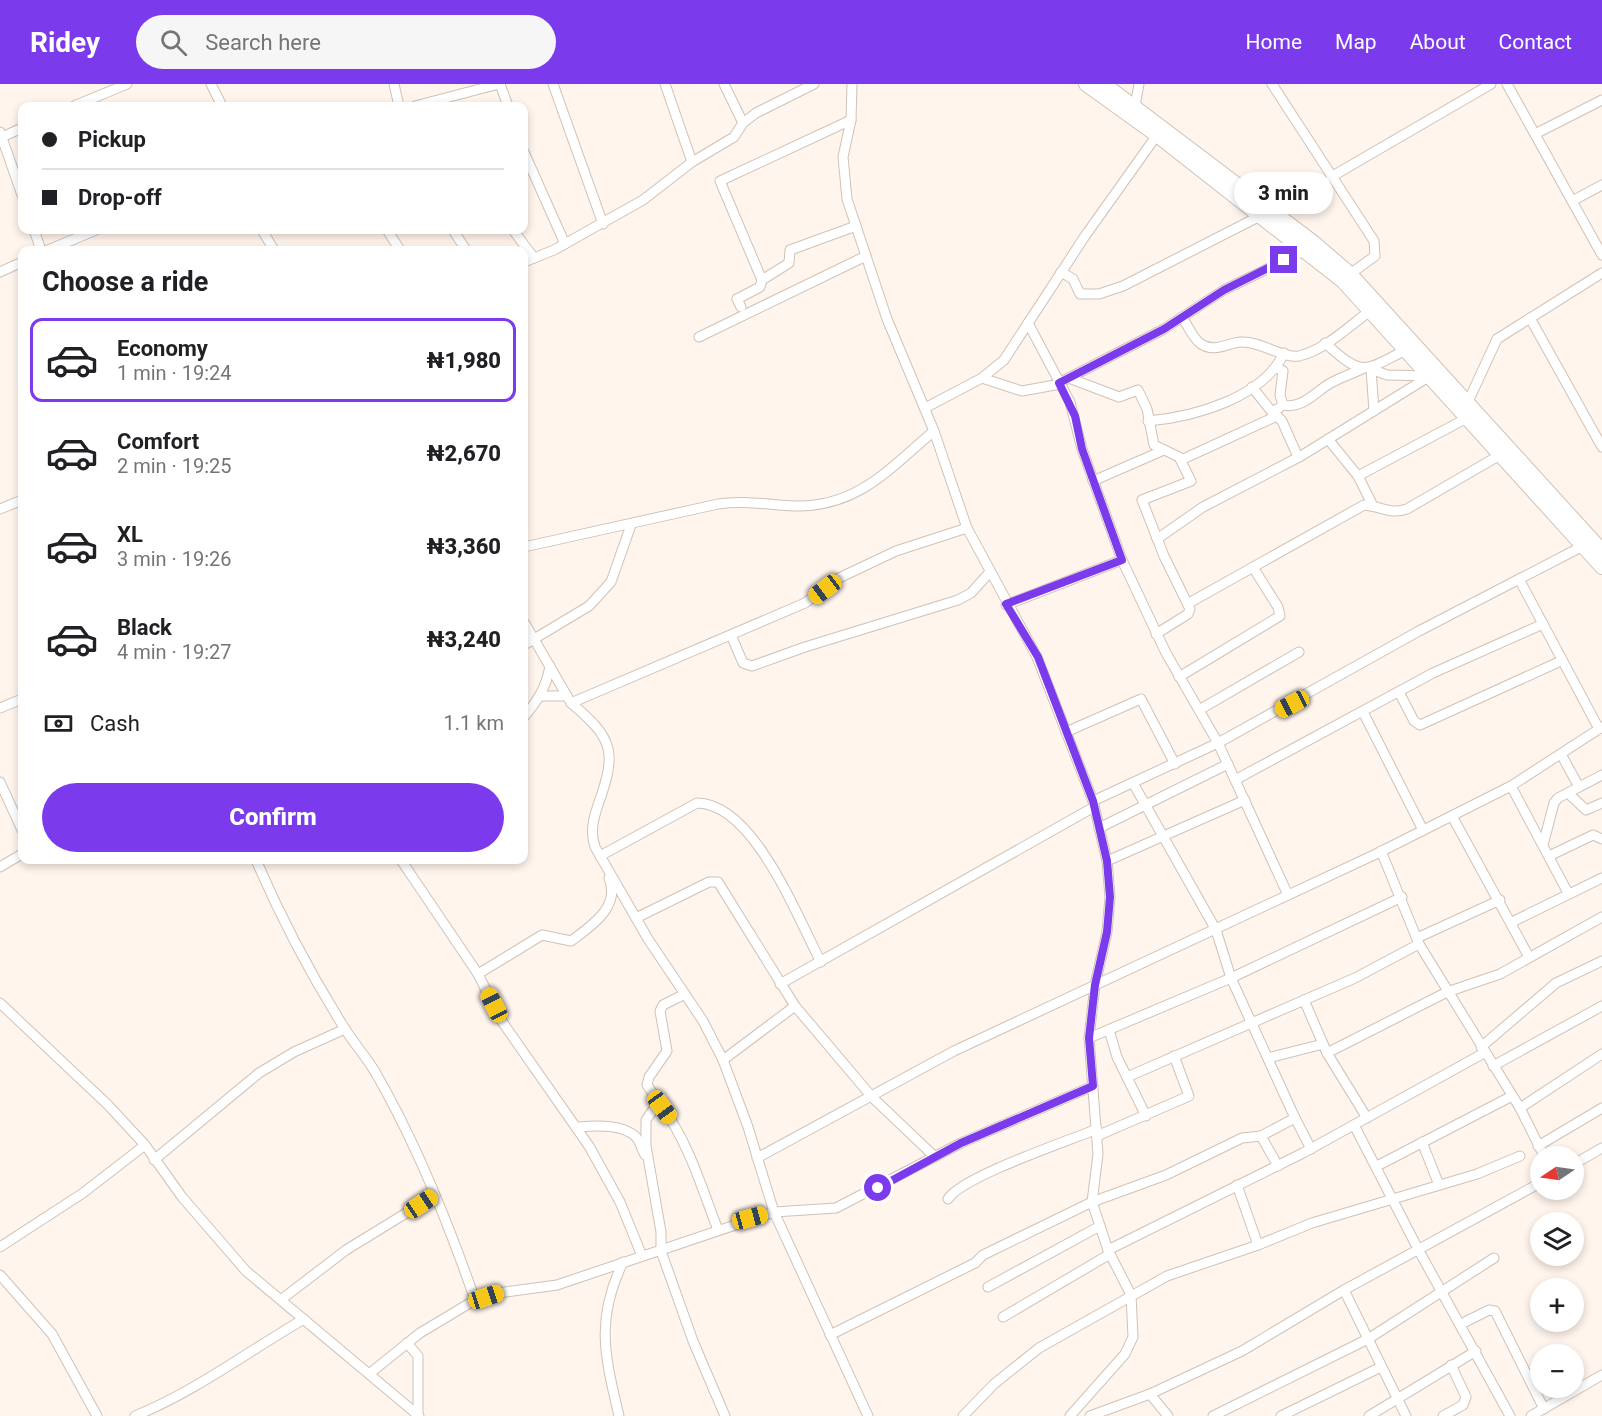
<!DOCTYPE html>
<html lang="en">
<head>
<meta charset="utf-8">
<style>
  body { margin:0; font-family:Roboto,sans-serif; background:#f6f6f6; color:#202124; height:100vh; display:flex; flex-direction:column; font-size:22px; white-space:nowrap }
  * { box-sizing:border-box; margin:0 }
  p { font-size:20px; color:#757577 }
  .icon { flex:none; width:33px; height:33px; fill:none; stroke:currentColor; stroke-width:2; stroke-linecap:round; stroke-linejoin:round }
  .map { position:relative; flex:1; overflow:hidden }
  .drawer { position:absolute; left:18px; top:162px; width:510px; height:618px; display:flex; flex-direction:column; background:#fff; border-radius:12px; box-shadow:0 3px 9px #0003 }
  .drawer>* { flex:none }
  .hud { position:absolute; left:18px; top:18px; width:510px; height:132px; border-radius:12px; box-shadow:0 3px 9px #0003; display:grid; align-content:center; height:132px; padding:0 24px; background:#fff }
  .needle { width:39px; rotate:257deg }
  .fabs { position:absolute; left:1530px; top:1062px; display:grid; gap:12px }
  .fabs a { display:grid; place-items:center; width:54px; height:54px; border-radius:50%; background:#fff; box-shadow:0 3px 9px #0003; font-size:30px }
  .end { position:absolute; width:27px; height:27px; margin:-14px; border:8px solid #7c3aed; background:#fff; box-shadow:0 0 0 3px #fff }
  .from { border-radius:50% }
  .bubble { position:absolute; height:42px; border-radius:21px; background:#fff; box-shadow:0 3px 9px #0003; font-size:20px; font-weight:800; line-height:42px; text-align:center }
  .car { position:absolute; width:18px; height:36px; margin:-18px -9px; border-radius:8px; box-shadow:0 0 4px 2px #0007; background:linear-gradient(#f5c518 24%,#345 0 40%,#f5c518 0 76%,#345 0 86%,#f5c518 0) }
  .hud b { display:flex; align-items:center; gap:21px; height:57px; font-size:22px }
  .hud b+b { border-top:2px solid #e0e0e0 }
  .hud i { width:15px; height:15px; background:#202124 }
  ul { padding:0; list-style:none }
  li { display:flex; align-items:center; gap:18px; height:84px; margin:0 12px 9px; padding:0 12px; border:3px solid transparent; border-radius:12px }
  li div { flex:1 }
  li b { display:block; font-size:22px }
  li em { font-style:normal; font-weight:800 }
  li.current { border-color:#7c3aed }
  li>.icon { width:54px; height:54px; stroke-width:1.5 }
  h2 { padding:0 24px; font-size:27px; line-height:72px }
  .pay { display:flex; align-items:center; gap:15px; height:66px; padding:0 24px; font-size:22px }
  .pay p { margin-inline-start:auto }
  .primary-button { display:flex; gap:12px; margin-top:auto; padding:12px 24px }
  .primary-button a { flex:1; height:69px; border-radius:36px; background:#7c3aed; color:#fff; font-size:24px; font-weight:800; line-height:69px; text-align:center }
  header { display:flex; align-items:center; gap:36px; box-sizing:border-box; height:84px; padding:0 30px; background:#7c3aed; color:#fff }
  header strong { font-size:28px }
  nav { display:flex; gap:33px; margin-inline-start:auto; font-size:21px }
  .search { width:420px; height:54px; background:#f6f6f6; display:flex; align-items:center; gap:15px; box-sizing:border-box; padding:0 21px; border-radius:33px; color:#757577; font-size:22px }
  .map>svg:first-child { display:block }
</style>
</head>
<body>
<header>
<strong>Ridey</strong>
<div class="search"><svg class="icon" aria-label="search" viewBox="0 0 24 24"><circle cx="10" cy="10" r="6"/><path d="M15 15l6 6"/></svg>Search here</div>
<nav><a>Home</a><a>Map</a><a>About</a><a>Contact</a></nav>
</header>
<div class="map">
<svg width="1602" height="1332" viewBox="0 0 1602 1332">
  <rect width="100%" height="100%" fill="#fff5ed"/>
  <g fill="none" stroke-linecap="round" stroke-linejoin="round">
    <g stroke="#cec2b8" stroke-width="11">
      <g id="minor">
        <path d="M 211,0 L 222,22"/>
        <path d="M 394,0 L 399,22"/>
        <path d="M 500,0 L 508,22"/>
        <path d="M 553,0 L 603,140"/>
        <path d="M 665,0 L 692,78"/>
        <path d="M 724,0 L 743,39"/>
        <path d="M 852,0 L 851,36 L 843,73 L 847,115 L 887,235 L 934,347 L 967,444 L 1037,573 L 1093,717 L 1107,777 L 1110,813 L 1107,848 L 1095,901 L 1089,954 L 1098,1070 L 1092,1118 L 1108,1166 L 1131,1211 L 1133,1253 L 1125,1270 L 1070,1332"/>
        <path d="M 1272,0 L 1374,157 L 1375,172 L 1350,190"/>
        <path d="M 1507,0 L 1602,171"/>
        <path d="M 74,22 L 127,0"/>
        <path d="M 415,22 L 499,0"/>
        <path d="M 1135,22 L 1139,0"/>
        <path d="M 0,48 L 22,111"/>
        <path d="M 1535,50 L 1602,16"/>
        <path d="M 2,53 L 22,44"/>
        <path d="M 524,68 L 565,160"/>
        <path d="M 1331,93 L 1491,0"/>
        <path d="M 1572,117 L 1602,101"/>
        <path d="M 34,146 L 41,166"/>
        <path d="M 262,146 L 274,166"/>
        <path d="M 387,146 L 400,166"/>
        <path d="M 453,146 L 466,166"/>
        <path d="M 513,146 L 534,174"/>
        <path d="M 48,166 L 96,146"/>
        <path d="M 524,178 L 554,166 L 643,116 L 692,78 L 734,53 L 743,39 L 756,29 L 814,0"/>
        <path d="M 0,188 L 22,178"/>
        <path d="M 1061,188 L 1073,195 L 1080,210 L 1099,210 L 1123,202 L 1260,132"/>
        <path d="M 762,196 L 720,97 L 851,36"/>
        <path d="M 741,223 L 737,215 L 760,203 L 762,196 L 789,179 L 790,166 L 856,142"/>
        <path d="M 1182,233 C 1187,240 1193,255 1201,260 C 1215,269 1227,259 1241,258 C 1260,257 1284,275 1299,272 C 1325,266 1349,242 1370,227"/>
        <path d="M 1530,234 L 1602,363"/>
        <path d="M 1028,239 L 1070,318 L 1082,365 L 1122,476 L 1166,569 L 1218,659 L 1288,811"/>
        <path d="M 699,253 L 866,172"/>
        <path d="M 1325,259 C 1364,294 1363,287 1406,266"/>
        <path d="M 1277,284 L 1283,287 L 1280,311 L 1283,321 C 1302,325 1313,310 1329,300 C 1339,294 1352,290 1364,284"/>
        <path d="M 1371,285 L 1387,291 L 1430,292"/>
        <path d="M 1371,285 L 1374,327"/>
        <path d="M 982,294 L 1022,307 L 1055,301 L 1164,245 L 1224,206 L 1304,167"/>
        <path d="M 1069,294 L 1119,313 L 1138,306 L 1147,325 L 1154,361 L 1179,373 L 1191,397 L 1142,416 L 1164,472 L 1190,525 L 1188,530 L 1156,550"/>
        <path d="M 1252,303 L 1272,328 L 1279,324"/>
        <path d="M 1467,320 L 1497,255 L 1602,189"/>
        <path d="M 925,324 L 982,294 L 1004,276 L 1085,152 L 1157,51"/>
        <path d="M 1274,329 L 1282,337 L 1298,373"/>
        <path d="M 1148,337 C 1194,333 1263,314 1284,269"/>
        <path d="M 1328,355 L 1358,392 L 1373,422"/>
        <path d="M 1181,376 L 1277,332"/>
        <path d="M 1358,392 L 1467,334"/>
        <path d="M 1093,397 L 1164,366"/>
        <path d="M 0,425 L 22,416"/>
        <path d="M 1157,455 L 1203,423 L 1301,372 L 1430,292"/>
        <path d="M 524,463 L 718,420 C 744,416 769,421 796,422 C 858,423 890,384 934,347"/>
        <path d="M 1519,495 L 1599,645"/>
        <path d="M 1189,519 L 1364,421 C 1380,422 1390,431 1407,425 L 1500,371"/>
        <path d="M 1006,521 L 1122,476"/>
        <path d="M 524,538 L 571,619 L 805,519 L 839,494 L 896,467 L 967,444"/>
        <path d="M 731,551 L 743,579 L 752,582 L 805,563 L 958,516 L 971,509 L 989,489"/>
        <path d="M 524,561 L 589,522 L 611,498 L 631,441"/>
        <path d="M 1179,593 L 1280,532 L 1278,523 L 1254,485"/>
        <path d="M 1399,608 L 1414,637 L 1420,641 L 1561,577"/>
        <path d="M 541,612 L 567,612"/>
        <path d="M 571,619 C 614,655 617,668 598,721 C 593,736 590,748 595,763 L 648,855 L 703,937 L 723,976 L 748,1043 L 774,1128 L 868,1332"/>
        <path d="M 0,624 L 22,615"/>
        <path d="M 1199,626 L 1299,568"/>
        <path d="M 1363,628 L 1423,746"/>
        <path d="M 524,633 C 538,616 546,604 550,582"/>
        <path d="M 1066,648 L 1141,615 L 1175,680"/>
        <path d="M 1561,670 L 1579,703"/>
        <path d="M 1235,696 L 1433,589 L 1543,540"/>
        <path d="M 0,698 L 22,746"/>
        <path d="M 1133,699 L 1216,846 L 1231,894 L 1295,1034"/>
        <path d="M 1511,702 L 1568,809"/>
        <path d="M 1568,709 L 1586,726 L 1602,719"/>
        <path d="M 1093,717 L 1218,659 L 1419,547 L 1583,462"/>
        <path d="M 1452,732 L 1529,873"/>
        <path d="M 1099,744 L 1228,680"/>
        <path d="M 1543,761 L 1554,719 L 1558,714 L 1602,691"/>
        <path d="M 1381,767 L 1419,860 L 1520,1024 L 1544,1072"/>
        <path d="M 600,772 L 697,719 C 754,719 798,835 821,878"/>
        <path d="M 1549,772 L 1593,751 L 1602,755"/>
        <path d="M 256,776 C 281,834 311,891 345,945 C 354,959 365,972 374,986 C 416,1058 448,1138 475,1216"/>
        <path d="M 401,776 L 478,890 L 501,936 L 589,1062 L 620,1118 L 642,1172"/>
        <path d="M 1107,777 L 1245,716"/>
        <path d="M 0,783 L 22,770"/>
        <path d="M 636,834 L 709,798 L 718,798 L 795,922 L 872,1013 L 935,1073"/>
        <path d="M 1512,838 L 1602,794"/>
        <path d="M 1417,854 L 1500,816"/>
        <path d="M 478,890 L 542,851 L 571,857 C 591,842 621,823 609,794"/>
        <path d="M 780,900 L 1094,723"/>
        <path d="M 1304,916 L 1327,969 L 1367,1034"/>
        <path d="M 0,919 L 108,1021 L 145,1061 L 182,1113 L 246,1187 L 419,1332"/>
        <path d="M 1109,946 L 1117,973 L 1146,1032"/>
        <path d="M 1089,954 L 1231,894 L 1402,813"/>
        <path d="M 1481,963 L 1556,899 L 1602,877"/>
        <path d="M 1327,969 L 1447,908 L 1500,890 L 1602,833"/>
        <path d="M 1268,974 L 1323,960"/>
        <path d="M 723,976 L 795,922"/>
        <path d="M 1493,982 L 1602,922"/>
        <path d="M 1127,993 L 1355,894 L 1419,860"/>
        <path d="M 662,1023 L 647,1001 L 649,993 L 667,967 L 660,927 L 663,921 L 685,910"/>
        <path d="M 1520,1024 L 1602,970"/>
        <path d="M 1354,1041 L 1418,1165 L 1510,1332"/>
        <path d="M 576,1043 C 594,1042 622,1039 636,1053 C 640,1057 642,1066 645,1071"/>
        <path d="M 1097,1052 L 1189,1012 L 1174,972"/>
        <path d="M 1261,1052 L 1295,1034 L 1311,1065"/>
        <path d="M 1422,1058 L 1439,1101"/>
        <path d="M 1538,1062 L 1602,1024"/>
        <path d="M 757,1074 L 954,967 L 1376,770 L 1511,702 L 1602,643"/>
        <path d="M 154,1076 L 259,989 L 294,968 L 345,945"/>
        <path d="M 1574,1080 L 1602,1064"/>
        <path d="M 1377,1082 L 1512,1012"/>
        <path d="M 1237,1101 L 1258,1161"/>
        <path d="M 948,1115 C 961,1093 1068,1057 1097,1045"/>
        <path d="M 718,1146 C 702,1105 689,1059 662,1023 L 653,1026 L 646,1036 L 646,1062 L 661,1148 L 661,1167 L 693,1257 L 725,1332"/>
        <path d="M 0,1163 L 83,1109 L 145,1061"/>
        <path d="M 1108,1166 L 1303,1069 L 1484,969"/>
        <path d="M 0,1191 L 52,1250 L 97,1332"/>
        <path d="M 988,1203 L 1100,1142"/>
        <path d="M 1344,1206 L 1406,1332"/>
        <path d="M 282,1215 L 346,1166 L 434,1112"/>
        <path d="M 1003,1233 L 1110,1170"/>
        <path d="M 1461,1240 L 1489,1226 L 1495,1227 L 1544,1325"/>
        <path d="M 830,1251 L 975,1179 L 983,1171 L 1092,1118 L 1166,1091 L 1242,1054 L 1261,1052 L 1278,1082"/>
        <path d="M 407,1259 L 418,1272 L 418,1332"/>
        <path d="M 369,1290 L 420,1249 L 475,1216 L 498,1209 L 557,1201 L 774,1128 L 836,1124 L 961,1059 L 1093,1002"/>
        <path d="M 1150,1310 L 1168,1332"/>
        <path d="M 135,1332 C 196,1307 247,1268 304,1235"/>
        <path d="M 619,1332 C 605,1272 595,1237 623,1178"/>
        <path d="M 963,1332 L 994,1300 L 1039,1264 L 1167,1192 L 1258,1161 L 1312,1139 L 1477,1090 L 1520,1072"/>
        <path d="M 1090,1332 L 1150,1310 L 1242,1267 L 1344,1206 L 1540,1099"/>
        <path d="M 1213,1332 L 1368,1255 L 1494,1174"/>
        <path d="M 1281,1332 L 1381,1283"/>
        <path d="M 1369,1332 L 1476,1267"/>
        <path d="M 1443,1332 L 1463,1321 L 1466,1313 L 1451,1281"/>
        <path d="M 1531,1332 L 1602,1291"/>
      </g>
    </g>
    <g stroke="#cec2b8" stroke-width="16">
      <g id="secondary">
        <path d="M 1086,0 L 1157,51 L 1343,197 L 1602,483"/>
        <path d="M 1105,1 L 1314,159 L 1350,190 L 1602,467"/>
      </g>
    </g>
    <use href="#minor" stroke="#fff" stroke-width="9"/>
    <use href="#secondary" stroke="#fff" stroke-width="14"/>
  </g>
  <g fill="none" stroke-linecap="round" stroke-linejoin="round">
    <path stroke="#7c3aed" stroke-width="8" d="M 878,1104 L 961,1059 L 1093,1002 L 1089,954 L 1095,901 L 1107,848 L 1110,813 L 1107,777 L 1093,717 L 1038,573 L 1006,520 L 1122,476 L 1082,365 L 1075,332 L 1059,299 L 1164,245 L 1224,206 L 1284,176"/>
  </g>
</svg>
<div class="fabs">
<a><svg class="needle" viewBox="-14 -14 28 28"><path d="M0-13l5 13h-10z" fill="#e53935"/><path d="M0 13l5-13h-10z" fill="#757577"/></svg></a>
<a><svg class="icon" aria-label="layers" viewBox="0 0 24 24"><path d="M12 4l9 5-9 5-9-5zM3 14l9 5 9-5"/></svg></a>
<a>+</a>
<a>−</a>
</div>
<i class="end from" style="left:878px;top:1104px"></i>
<i class="end" style="left:1284px;top:176px"></i>
<div class="bubble" style="left:1234px;top:88px;width:99px">3 min</div>
<i class="car" style="left:825px;top:505px;rotate:233deg"></i>
<i class="car" style="left:1292px;top:620px;rotate:242deg"></i>
<i class="car" style="left:494px;top:921px;rotate:333deg"></i>
<i class="car" style="left:662px;top:1023px;rotate:144deg"></i>
<i class="car" style="left:421px;top:1120px;rotate:56deg"></i>
<i class="car" style="left:750px;top:1134px;rotate:75deg"></i>
<i class="car" style="left:486px;top:1213px;rotate:72deg"></i>
<div class="hud">
<b><i class="from"></i>Pickup</b>
<b><i></i>Drop-off</b>
</div>
<section class="drawer">
<h2>Choose a ride</h2>
<ul>
<li class="current"><svg class="icon" aria-label="car" viewBox="0 0 24 24"><path d="M5 17H2v-5l4-1 3-4h7l3 4 3 1v5h-3M9 17h6M6 11h13"/><circle cx="7" cy="17" r="2"/><circle cx="17" cy="17" r="2"/></svg><div><b>Economy</b><p>1 min · 19:24</p></div><em>₦1,980</em></li>
<li><svg class="icon" aria-label="car" viewBox="0 0 24 24"><path d="M5 17H2v-5l4-1 3-4h7l3 4 3 1v5h-3M9 17h6M6 11h13"/><circle cx="7" cy="17" r="2"/><circle cx="17" cy="17" r="2"/></svg><div><b>Comfort</b><p>2 min · 19:25</p></div><em>₦2,670</em></li>
<li><svg class="icon" aria-label="car" viewBox="0 0 24 24"><path d="M5 17H2v-5l4-1 3-4h7l3 4 3 1v5h-3M9 17h6M6 11h13"/><circle cx="7" cy="17" r="2"/><circle cx="17" cy="17" r="2"/></svg><div><b>XL</b><p>3 min · 19:26</p></div><em>₦3,360</em></li>
<li><svg class="icon" aria-label="car" viewBox="0 0 24 24"><path d="M5 17H2v-5l4-1 3-4h7l3 4 3 1v5h-3M9 17h6M6 11h13"/><circle cx="7" cy="17" r="2"/><circle cx="17" cy="17" r="2"/></svg><div><b>Black</b><p>4 min · 19:27</p></div><em>₦3,240</em></li>
</ul>
<div class="pay"><svg class="icon" aria-label="cash" viewBox="0 0 24 24"><path d="M3 7h18v10H3z"/><circle cx="12" cy="12" r="2"/></svg>Cash<p>1.1 km</p></div>
<div class="primary-button"><a>Confirm</a></div>
</section>
</div>
</body>
</html>
